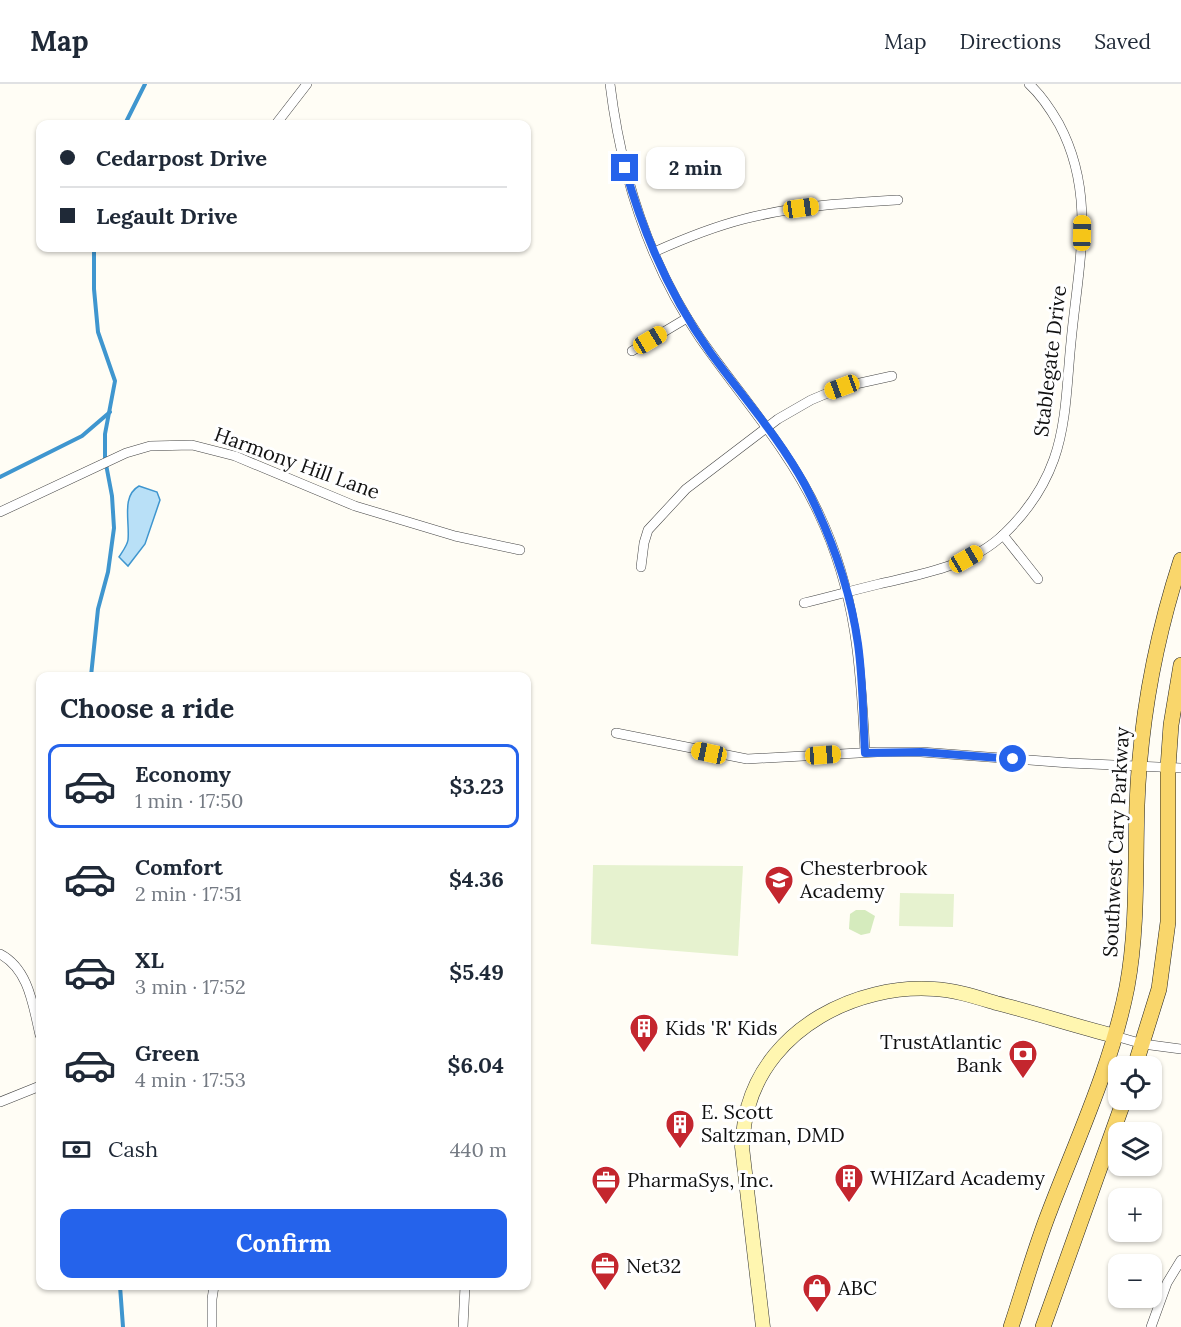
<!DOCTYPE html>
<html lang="en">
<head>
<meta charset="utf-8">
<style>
  body { margin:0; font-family:Lora,serif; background:#f2f2f3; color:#1f2937; height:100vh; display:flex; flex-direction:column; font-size:22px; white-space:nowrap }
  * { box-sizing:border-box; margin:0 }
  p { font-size:20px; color:#747a83 }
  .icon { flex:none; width:33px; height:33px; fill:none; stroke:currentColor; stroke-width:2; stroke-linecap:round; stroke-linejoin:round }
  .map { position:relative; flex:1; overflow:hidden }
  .drawer { position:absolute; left:36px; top:588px; width:495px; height:618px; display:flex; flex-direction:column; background:#fff; border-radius:12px; box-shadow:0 2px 4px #0004 }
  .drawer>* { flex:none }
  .hud { position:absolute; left:36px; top:36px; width:495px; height:132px; border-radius:12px; box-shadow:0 2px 4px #0004; display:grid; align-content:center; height:132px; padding:0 24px; background:#fff }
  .buttons { position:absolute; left:1108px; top:972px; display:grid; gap:12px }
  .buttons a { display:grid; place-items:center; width:54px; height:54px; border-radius:12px; background:#fff; box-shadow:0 2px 4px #0004; font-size:30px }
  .end { position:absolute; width:27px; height:27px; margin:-14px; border:8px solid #2563eb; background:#fff; box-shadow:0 0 0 3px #fff }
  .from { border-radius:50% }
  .bubble { position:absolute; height:42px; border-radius:12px; background:#fff; box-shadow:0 2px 4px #0004; font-size:20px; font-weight:700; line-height:42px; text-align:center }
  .car { position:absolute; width:18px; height:36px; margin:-18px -9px; border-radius:8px; box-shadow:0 0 4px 2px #0007; background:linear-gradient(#f5c518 24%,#345 0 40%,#f5c518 0 76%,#345 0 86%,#f5c518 0) }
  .hud b { display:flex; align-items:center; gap:21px; height:57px; font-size:22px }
  .hud b+b { border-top:2px solid #e0e1e3 }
  .hud i { width:15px; height:15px; background:#1f2937 }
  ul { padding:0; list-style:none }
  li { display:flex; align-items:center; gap:18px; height:84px; margin:0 12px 9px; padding:0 12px; border:3px solid transparent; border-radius:12px }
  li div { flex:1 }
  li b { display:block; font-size:22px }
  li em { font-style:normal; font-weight:700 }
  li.active { border-color:#2563eb }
  li>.icon { width:54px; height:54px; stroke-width:1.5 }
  h2 { padding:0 24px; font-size:27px; line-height:72px }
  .pay { display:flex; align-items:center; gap:15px; height:66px; padding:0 24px; font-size:22px }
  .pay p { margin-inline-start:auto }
  .action { display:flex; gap:12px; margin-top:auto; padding:12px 24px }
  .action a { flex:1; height:69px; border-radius:12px; background:#2563eb; color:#fff; font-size:24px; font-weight:700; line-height:69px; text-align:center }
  header { display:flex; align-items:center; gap:36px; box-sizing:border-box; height:84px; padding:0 30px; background:#fff; border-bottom:2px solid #e0e1e3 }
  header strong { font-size:28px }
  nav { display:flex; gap:33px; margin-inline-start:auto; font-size:21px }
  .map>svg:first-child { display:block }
</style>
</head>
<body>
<header>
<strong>Map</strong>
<nav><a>Map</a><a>Directions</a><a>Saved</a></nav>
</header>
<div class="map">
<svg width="1181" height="1243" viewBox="0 0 1181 1243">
  <rect width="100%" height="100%" fill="#fffdf5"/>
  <path fill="#d5ebbd" d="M 856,826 L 865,826 L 875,832 L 870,849 L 861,851 L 849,845 L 850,830 Z"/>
  <g fill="#e6f2cf">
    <path d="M 593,781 L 743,782 L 738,872 L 591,860 Z"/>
    <path d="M 900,809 L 954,810 L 953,843 L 899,842 Z"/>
  </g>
  <path fill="#b9e0f7" stroke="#3f96cf" stroke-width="1.5" d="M 139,402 L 157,408 L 160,416 L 145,460 L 128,482 L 119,473 C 122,468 127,462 128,456 C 130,438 121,412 139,402 Z"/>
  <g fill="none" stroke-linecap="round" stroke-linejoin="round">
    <g stroke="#3f96cf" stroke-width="4">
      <path d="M 125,40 L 145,0"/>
      <path d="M 0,393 L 82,352 L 110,328"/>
      <path d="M 91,592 L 98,525 L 108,488 L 114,444 L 112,412 L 105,375 L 105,350 L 115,297 L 98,248 L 94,205 L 94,164"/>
      <path d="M 120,1202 L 123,1243"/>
    </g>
    <g stroke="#444" stroke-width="10">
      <g id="street">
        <path d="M 610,0 C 621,90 649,179 700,254 C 741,313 789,365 819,430 C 856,508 861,584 865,668"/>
        <path d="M 276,40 L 307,0"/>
        <path d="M 654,168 C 683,155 713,143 744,135 C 794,122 847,119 898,116"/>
        <path d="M 632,267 L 687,234"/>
        <path d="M 0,428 L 126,369 L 150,362 L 192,361 L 235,372 L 355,422 L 455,452 L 520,466"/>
        <path d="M 1003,451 L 1038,495"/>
        <path d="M 641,483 L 644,459 L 648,446 L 686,405 L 778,335 L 811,316 L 842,303 L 892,292"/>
        <path d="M 804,519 C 829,513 854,506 879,500 C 922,490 971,482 1004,450 C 1026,429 1044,403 1054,375 C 1067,338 1067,296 1071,258 C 1078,182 1097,111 1059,40 C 1051,26 1041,11 1029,0"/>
        <path d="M 616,649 L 747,675 L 877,668 L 921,668 L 1069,679 L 1181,684"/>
        <path d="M 0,870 C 29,885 33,922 40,951"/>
        <path d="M 1115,952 L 1143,960 L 1181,965"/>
        <path d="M 0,1018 L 40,1002"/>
        <path d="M 212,1243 L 212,1215 L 214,1202"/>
        <path d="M 463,1243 L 465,1202"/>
        <path d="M 1151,1243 L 1167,1199 L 1181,1176"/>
      </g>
    </g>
    <g stroke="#333" stroke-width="15">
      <path id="secondary" d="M 763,1243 L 742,1063 C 743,1050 744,1036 748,1023 C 770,944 856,900 934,905 C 955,906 976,913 996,919 C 1036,929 1075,942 1115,952"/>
    </g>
    <g stroke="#222" stroke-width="16">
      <g id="primary">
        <path d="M 1135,982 L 1159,905 L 1168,838 L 1168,684 L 1171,641 L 1181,581"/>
        <path d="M 1011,1243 C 1024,1204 1035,1164 1050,1126 C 1078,1053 1112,980 1127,903 C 1138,843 1135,782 1137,721 C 1140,637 1155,556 1181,476"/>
        <path d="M 1043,1243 L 1124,1016"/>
      </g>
    </g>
    <use href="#street" stroke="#fff" stroke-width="9"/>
    <use href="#secondary" stroke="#fff6b0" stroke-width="14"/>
    <use href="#primary" stroke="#f9d66b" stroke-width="15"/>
  </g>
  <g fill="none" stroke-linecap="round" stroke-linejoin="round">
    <path stroke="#2563eb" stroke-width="8" d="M 625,84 C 643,149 670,212 710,268 C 742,312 779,353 805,401 C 831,451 850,504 858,560 C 863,596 863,632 865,669 L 921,668 L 1013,675"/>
  </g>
  <defs>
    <g id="school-pin" transform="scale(1.5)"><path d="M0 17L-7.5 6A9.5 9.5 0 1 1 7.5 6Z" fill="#c4262e" stroke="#fff"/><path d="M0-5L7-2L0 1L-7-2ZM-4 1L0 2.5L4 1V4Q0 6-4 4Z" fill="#fff"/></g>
    <g id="building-pin" transform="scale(1.5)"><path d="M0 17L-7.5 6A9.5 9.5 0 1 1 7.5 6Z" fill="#c4262e" stroke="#fff"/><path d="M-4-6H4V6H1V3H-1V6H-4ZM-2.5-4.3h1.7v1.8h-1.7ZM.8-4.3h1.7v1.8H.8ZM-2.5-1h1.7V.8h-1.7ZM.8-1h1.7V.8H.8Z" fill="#fff"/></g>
    <g id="bank-pin" transform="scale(1.5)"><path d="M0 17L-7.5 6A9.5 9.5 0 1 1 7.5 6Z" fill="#c4262e" stroke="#fff"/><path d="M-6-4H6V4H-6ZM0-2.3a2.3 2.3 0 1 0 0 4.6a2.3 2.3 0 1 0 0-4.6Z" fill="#fff"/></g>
    <g id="office-pin" transform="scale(1.5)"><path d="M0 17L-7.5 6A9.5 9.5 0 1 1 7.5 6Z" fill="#c4262e" stroke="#fff"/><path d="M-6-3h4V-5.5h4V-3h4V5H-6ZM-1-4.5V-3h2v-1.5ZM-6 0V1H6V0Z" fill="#fff"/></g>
    <g id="shop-pin" transform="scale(1.5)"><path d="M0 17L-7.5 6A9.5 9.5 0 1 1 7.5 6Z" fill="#c4262e" stroke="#fff"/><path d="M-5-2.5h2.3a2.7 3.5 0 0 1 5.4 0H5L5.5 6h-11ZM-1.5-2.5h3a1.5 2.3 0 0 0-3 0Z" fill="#fff"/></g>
  </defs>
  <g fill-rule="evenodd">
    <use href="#school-pin" x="779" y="796"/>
    <use href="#building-pin" x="644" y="944"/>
    <use href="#bank-pin" x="1023" y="970"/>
    <use href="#building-pin" x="680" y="1040"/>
    <use href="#building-pin" x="849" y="1094"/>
    <use href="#office-pin" x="606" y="1096"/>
    <use href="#office-pin" x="605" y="1182"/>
    <use href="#shop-pin" x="817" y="1204"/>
  </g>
  <g text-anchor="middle" stroke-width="6" stroke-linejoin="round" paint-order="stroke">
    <g font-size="20" fill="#111" stroke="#fff">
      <text transform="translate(1050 277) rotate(-83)" y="7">Stablegate Drive</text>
      <text transform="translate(297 379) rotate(20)" y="7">Harmony Hill Lane</text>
      <text transform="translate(1116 758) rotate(-87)" y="7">Southwest Cary Parkway</text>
    </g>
    <g font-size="20" fill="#111" stroke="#fff" text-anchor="start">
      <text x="800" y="791">Chesterbrook<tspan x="800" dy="23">Academy</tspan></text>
      <text x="665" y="951">Kids 'R' Kids</text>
      <text x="1002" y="965" text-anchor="end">TrustAtlantic<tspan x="1002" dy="23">Bank</tspan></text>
      <text x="701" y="1035">E. Scott<tspan x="701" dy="23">Saltzman, DMD</tspan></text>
      <text x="870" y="1101">WHIZard Academy</text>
      <text x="627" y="1103">PharmaSys, Inc.</text>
      <text x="626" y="1189">Net32</text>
      <text x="838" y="1211">ABC</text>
    </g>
  </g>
</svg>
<div class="buttons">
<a><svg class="icon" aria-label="locate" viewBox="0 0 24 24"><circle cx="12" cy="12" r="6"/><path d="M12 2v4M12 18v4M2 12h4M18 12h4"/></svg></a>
<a><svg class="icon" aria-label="layers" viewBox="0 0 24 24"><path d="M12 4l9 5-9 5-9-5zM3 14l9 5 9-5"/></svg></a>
<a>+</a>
<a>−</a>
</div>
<i class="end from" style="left:1013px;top:675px"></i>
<i class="end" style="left:625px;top:84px"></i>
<div class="bubble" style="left:646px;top:63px;width:99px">2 min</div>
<i class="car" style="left:801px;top:124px;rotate:82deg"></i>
<i class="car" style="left:1082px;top:149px;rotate:1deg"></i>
<i class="car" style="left:650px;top:256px;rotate:59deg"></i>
<i class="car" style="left:842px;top:303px;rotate:250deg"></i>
<i class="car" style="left:966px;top:475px;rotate:60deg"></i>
<i class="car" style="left:709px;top:669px;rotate:282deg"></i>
<i class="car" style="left:823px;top:671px;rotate:86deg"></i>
<div class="hud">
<b><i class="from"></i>Cedarpost Drive</b>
<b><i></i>Legault Drive</b>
</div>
<section class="drawer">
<h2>Choose a ride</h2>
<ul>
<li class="active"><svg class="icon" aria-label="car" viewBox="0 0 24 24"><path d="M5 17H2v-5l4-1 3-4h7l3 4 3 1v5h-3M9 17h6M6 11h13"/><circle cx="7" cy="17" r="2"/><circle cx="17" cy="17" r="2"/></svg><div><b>Economy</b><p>1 min · 17:50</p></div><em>$3.23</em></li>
<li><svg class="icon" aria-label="car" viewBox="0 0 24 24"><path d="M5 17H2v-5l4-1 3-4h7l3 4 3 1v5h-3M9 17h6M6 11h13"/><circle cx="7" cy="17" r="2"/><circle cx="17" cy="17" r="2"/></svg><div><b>Comfort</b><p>2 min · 17:51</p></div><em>$4.36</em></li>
<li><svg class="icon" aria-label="car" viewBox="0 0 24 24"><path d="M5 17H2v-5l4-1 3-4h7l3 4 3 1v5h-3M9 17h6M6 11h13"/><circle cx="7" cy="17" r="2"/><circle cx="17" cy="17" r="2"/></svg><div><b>XL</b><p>3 min · 17:52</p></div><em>$5.49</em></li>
<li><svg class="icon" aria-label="car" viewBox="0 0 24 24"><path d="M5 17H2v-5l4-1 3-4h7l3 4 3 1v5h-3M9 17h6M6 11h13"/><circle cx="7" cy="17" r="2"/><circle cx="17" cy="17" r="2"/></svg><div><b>Green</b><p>4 min · 17:53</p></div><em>$6.04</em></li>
</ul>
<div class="pay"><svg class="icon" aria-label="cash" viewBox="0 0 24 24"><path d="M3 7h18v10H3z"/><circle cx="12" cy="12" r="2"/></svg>Cash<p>440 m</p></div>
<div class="action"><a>Confirm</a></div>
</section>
</div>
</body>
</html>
